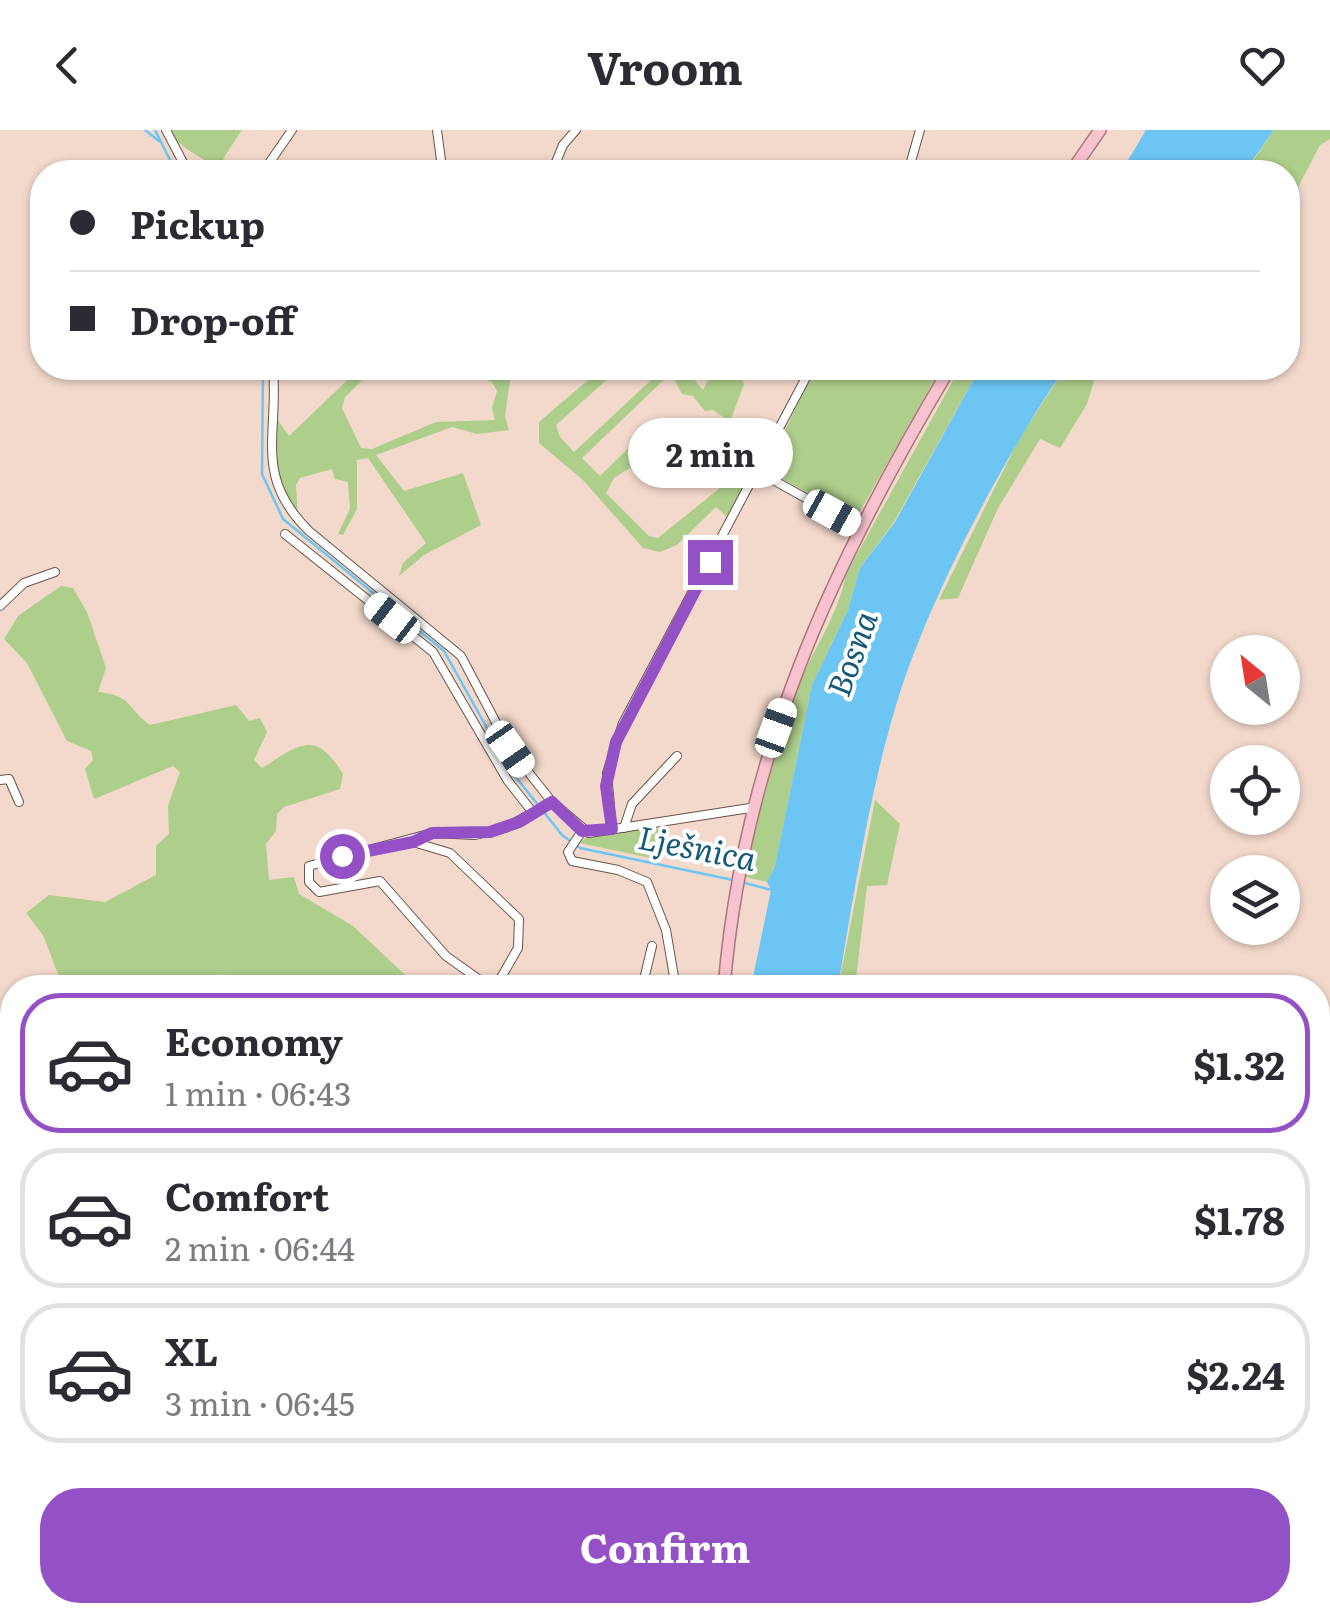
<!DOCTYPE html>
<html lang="en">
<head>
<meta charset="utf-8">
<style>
  body { margin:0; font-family:Literata,serif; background:#f2f2f3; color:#2b2b33; height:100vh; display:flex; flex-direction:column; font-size:38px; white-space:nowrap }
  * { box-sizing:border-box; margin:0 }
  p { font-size:32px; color:#7c7c81 }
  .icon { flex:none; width:55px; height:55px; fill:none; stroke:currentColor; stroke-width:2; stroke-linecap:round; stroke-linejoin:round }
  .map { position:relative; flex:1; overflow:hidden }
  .sheet { position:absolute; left:0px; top:845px; width:1330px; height:648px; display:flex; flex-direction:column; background:#fff; border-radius:40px 40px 0 0; box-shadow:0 2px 8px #0004 }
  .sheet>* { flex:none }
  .hud { position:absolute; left:30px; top:30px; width:1270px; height:220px; border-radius:40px; box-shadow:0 2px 8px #0004; display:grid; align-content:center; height:220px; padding:0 40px; background:#fff }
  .needle { width:65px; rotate:330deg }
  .controls { position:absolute; left:1210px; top:505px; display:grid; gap:20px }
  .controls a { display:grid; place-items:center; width:90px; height:90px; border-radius:50%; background:#fff; box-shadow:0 2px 8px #0004; font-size:50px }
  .end { position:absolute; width:45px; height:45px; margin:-22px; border:12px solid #9451c6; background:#fff; box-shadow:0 0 0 5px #fff }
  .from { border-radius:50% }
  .bubble { position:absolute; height:70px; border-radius:35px; background:#fff; box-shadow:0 2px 8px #0004; font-size:32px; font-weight:700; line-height:70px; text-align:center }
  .car { position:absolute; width:30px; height:60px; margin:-30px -15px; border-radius:12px; box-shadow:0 0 8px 2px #0007; background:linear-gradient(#fff 24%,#345 0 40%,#fff 0 76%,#345 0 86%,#fff 0) }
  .hud b { display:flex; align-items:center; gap:35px; height:95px; font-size:38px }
  .hud b+b { border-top:2px solid #e1e1e2 }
  .hud i { width:25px; height:25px; background:#2b2b33 }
  ul { padding:18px 0 0; list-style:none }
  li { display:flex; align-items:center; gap:30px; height:140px; margin:0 20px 15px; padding:0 20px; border:5px solid #e1e1e2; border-radius:40px }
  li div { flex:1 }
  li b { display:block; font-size:38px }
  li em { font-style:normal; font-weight:700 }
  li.current { border-color:#9451c6 }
  li>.icon { width:90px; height:90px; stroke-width:1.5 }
  .button { display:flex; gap:20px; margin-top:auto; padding:20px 40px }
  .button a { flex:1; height:115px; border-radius:40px; background:#9451c6; color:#fff; font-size:40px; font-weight:700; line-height:115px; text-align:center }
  header { display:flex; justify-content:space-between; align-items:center; height:130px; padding:0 40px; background:#fff; font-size:45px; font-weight:700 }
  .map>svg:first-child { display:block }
</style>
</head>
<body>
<header><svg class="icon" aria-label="back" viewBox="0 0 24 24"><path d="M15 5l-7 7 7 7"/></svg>Vroom<svg class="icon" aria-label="heart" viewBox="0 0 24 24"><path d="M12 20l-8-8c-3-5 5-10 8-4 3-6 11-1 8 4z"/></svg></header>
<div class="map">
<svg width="1330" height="1491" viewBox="0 0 1330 1491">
  <rect width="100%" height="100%" fill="#f2d9cb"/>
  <g fill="#aece8c">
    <path d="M 169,0 L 242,0 L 223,29 L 239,42 L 222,42 C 206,28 178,19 169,0 Z"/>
    <path d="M 1274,0 L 1330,0 L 1330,9 L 1320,15 L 1295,63 L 1288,63 L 1288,42 L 1245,42 Z"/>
    <path d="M 360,238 L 375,238 L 345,267 L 342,278 L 361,318 L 372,319 L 436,292 L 495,290 L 492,278 L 497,261 L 492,252 L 457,238 L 504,241 L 512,238 L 505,286 L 509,300 L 477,304 L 452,297 L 376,325 L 404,361 L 463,343 L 481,395 L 424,425 L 399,446 L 403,433 L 426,413 L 368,328 L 357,330 L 357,379 L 343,405 L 338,404 L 350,379 L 348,352 L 335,349 L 332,339 L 300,348 L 296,355 L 298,386 L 276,346 L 277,289 L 289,306 Z"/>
    <path d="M 602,238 L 620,238 L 556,295 L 560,307 L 574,322 L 664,238 L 684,238 L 703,260 L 714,238 L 736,238 L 744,254 L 730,292 L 713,280 L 705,281 L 693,266 L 682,264 L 671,243 L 582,328 L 600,346 L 656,291 L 666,308 L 637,320 L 641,331 L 614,348 L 606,363 L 649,406 L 658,408 L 731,349 L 753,342 L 728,388 L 716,377 L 677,415 L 660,422 L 643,418 L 583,350 L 539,313 L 539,292 Z"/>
    <path d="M 815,238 L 941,238 L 858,385 L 848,385 L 777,346 L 771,330 Z"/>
    <path d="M 960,238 L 980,238 L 894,392 L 860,438 L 848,480 L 812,555 L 775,736 L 767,752 L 745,747 C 753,685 769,623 793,565 C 810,525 838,487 846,444 Z"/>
    <path d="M 1065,238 L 1098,238 L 1087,274 L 1060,318 L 1040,309 L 998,378 L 958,468 L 939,470 L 1018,311 Z"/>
    <path d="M 61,456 L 73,458 L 87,482 L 106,538 L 98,562 C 134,566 126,578 150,595 L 236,575 L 249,591 L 260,588 L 267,602 L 254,630 L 262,638 C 299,615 315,598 343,644 L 340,659 L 284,677 L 277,684 L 276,701 L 266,714 L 269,750 L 294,747 L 299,764 L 353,796 L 418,857 C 375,858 316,865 274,857 C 247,852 226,836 198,851 L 197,857 L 63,857 L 43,805 L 26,783 L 49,765 L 105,772 L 156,745 L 156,716 L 169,704 L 168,676 L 180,642 L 173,636 L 94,669 L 85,639 L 93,630 L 91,621 L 67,611 L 27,533 L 4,509 L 18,486 Z"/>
    <path d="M 875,670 L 900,694 L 887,755 L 867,756 L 855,857 L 838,858 Z"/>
    <path d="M 670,697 L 660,730 L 579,713 L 588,706 Z"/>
    <path d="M 12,1139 L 12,1271 L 0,1272 L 0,1143 Z"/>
    <path d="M 0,1329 L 12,1333 L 12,1430 L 0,1418 Z"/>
  </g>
  <g fill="#6dc5f3">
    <path d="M 1146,0 L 1274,0 L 1244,42 L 1121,42 Z"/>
    <path d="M 980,238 L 1065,238 C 1003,328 929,468 897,572 C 869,664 854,763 838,857 L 751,857 L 771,760 L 767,752 L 775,736 L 812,555 L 848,480 L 860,438 L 895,392 Z"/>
  </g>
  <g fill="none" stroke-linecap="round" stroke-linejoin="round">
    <g stroke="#6dc5f3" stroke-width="2.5">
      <path d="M 145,0 L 159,11"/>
      <path d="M 155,0 L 176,42"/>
      <path d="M 263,238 L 262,344 L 283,389 L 444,521 L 511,641 L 562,705 L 580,718 L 733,750"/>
      <path d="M 741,752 L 772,760"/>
    </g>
    <g stroke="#695448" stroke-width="10">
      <g id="street">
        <path d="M 166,0 L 188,42"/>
        <path d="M 437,0 L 441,30"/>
        <path d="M 263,42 L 292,0"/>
        <path d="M 552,42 L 563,15 L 576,0"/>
        <path d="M 908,42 L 920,0"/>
        <path d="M 273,238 C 279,305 253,346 309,401 L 461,526 L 510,619 L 552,672"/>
        <path d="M 762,332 L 775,351 L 861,399"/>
        <path d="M 285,404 L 433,522 L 508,651 L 534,684"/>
        <path d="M 0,476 L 24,453 L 55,442"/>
        <path d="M 0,650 L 9,649 L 19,672"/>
        <path d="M 624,698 L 632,674 L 677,626"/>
        <path d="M 612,699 L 607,643 L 623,593 L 811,238"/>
        <path d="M 582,701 L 568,722 L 572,731 L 618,740 L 647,752 L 666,800 L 676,858"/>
        <path d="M 413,712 L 450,723 L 519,789 L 518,818 L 495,858"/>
        <path d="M 491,858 L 446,826 L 380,751 L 319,762 L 309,752 L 309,736 L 432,703 L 475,705 L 505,698 L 552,672 L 589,703 L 750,678"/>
        <path d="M 642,858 L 652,816"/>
        <path d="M 0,1429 L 12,1443"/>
        <path d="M 76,1480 L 105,1491"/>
        <path d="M 178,1491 L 185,1480"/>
        <path d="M 208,1491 L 215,1480"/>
      </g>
    </g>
    <g stroke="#695448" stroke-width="12">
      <path id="secondary" d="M 307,1491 L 325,1480"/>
    </g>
    <g stroke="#b0747e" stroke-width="14">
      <g id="primary">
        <path d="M 1071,42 L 1100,0"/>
        <path d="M 724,858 C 743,626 832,435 950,238"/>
        <path d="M 708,1491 L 710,1480"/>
      </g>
    </g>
    <use href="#street" stroke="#fff" stroke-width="8"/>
    <use href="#secondary" stroke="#fff" stroke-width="10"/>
    <use href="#primary" stroke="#f7c3ce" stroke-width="11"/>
  </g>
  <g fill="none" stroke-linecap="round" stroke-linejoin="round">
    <path stroke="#9451c6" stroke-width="12" d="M 342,726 L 413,712 L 432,703 L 490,702 L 519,692 L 552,672 L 582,701 L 612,699 L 606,656 L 616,612 L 710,432"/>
  </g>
  <g text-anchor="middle" stroke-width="8" stroke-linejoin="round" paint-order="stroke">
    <g font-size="32" font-style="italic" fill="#145978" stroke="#fff">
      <text transform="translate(853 524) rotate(-70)" y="11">Bosna</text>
      <text transform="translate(697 719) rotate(11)" y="11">Lješnica</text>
    </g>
  </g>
</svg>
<div class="controls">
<a><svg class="needle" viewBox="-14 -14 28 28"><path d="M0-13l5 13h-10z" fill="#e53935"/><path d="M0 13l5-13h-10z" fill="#7c7c81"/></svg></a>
<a><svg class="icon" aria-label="locate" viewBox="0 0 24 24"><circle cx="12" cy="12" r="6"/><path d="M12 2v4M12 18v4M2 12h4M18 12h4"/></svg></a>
<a><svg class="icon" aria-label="layers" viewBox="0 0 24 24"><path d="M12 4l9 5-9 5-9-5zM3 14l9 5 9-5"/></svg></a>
</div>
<i class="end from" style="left:342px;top:726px"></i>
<i class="end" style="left:710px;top:432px"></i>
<div class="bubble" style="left:628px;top:288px;width:165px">2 min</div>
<i class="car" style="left:832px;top:383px;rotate:119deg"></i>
<i class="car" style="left:392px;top:488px;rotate:308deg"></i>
<i class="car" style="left:776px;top:598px;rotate:20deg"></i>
<i class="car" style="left:510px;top:619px;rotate:145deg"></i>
<div class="hud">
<b><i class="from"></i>Pickup</b>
<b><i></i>Drop-off</b>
</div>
<section class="sheet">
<ul>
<li class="current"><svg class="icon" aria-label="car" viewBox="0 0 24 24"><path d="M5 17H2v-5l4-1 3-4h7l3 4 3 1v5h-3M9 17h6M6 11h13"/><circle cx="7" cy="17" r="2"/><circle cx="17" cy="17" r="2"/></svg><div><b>Economy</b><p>1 min · 06:43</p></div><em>$1.32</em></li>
<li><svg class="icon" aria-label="car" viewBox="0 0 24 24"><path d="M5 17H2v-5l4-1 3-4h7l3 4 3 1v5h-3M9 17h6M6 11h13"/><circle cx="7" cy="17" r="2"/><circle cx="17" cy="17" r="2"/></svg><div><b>Comfort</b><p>2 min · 06:44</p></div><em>$1.78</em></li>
<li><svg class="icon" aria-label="car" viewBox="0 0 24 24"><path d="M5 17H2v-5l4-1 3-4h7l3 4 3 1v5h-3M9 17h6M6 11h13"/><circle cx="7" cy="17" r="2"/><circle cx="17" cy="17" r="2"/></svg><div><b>XL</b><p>3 min · 06:45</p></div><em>$2.24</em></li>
</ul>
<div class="button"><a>Confirm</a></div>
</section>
</div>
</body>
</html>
